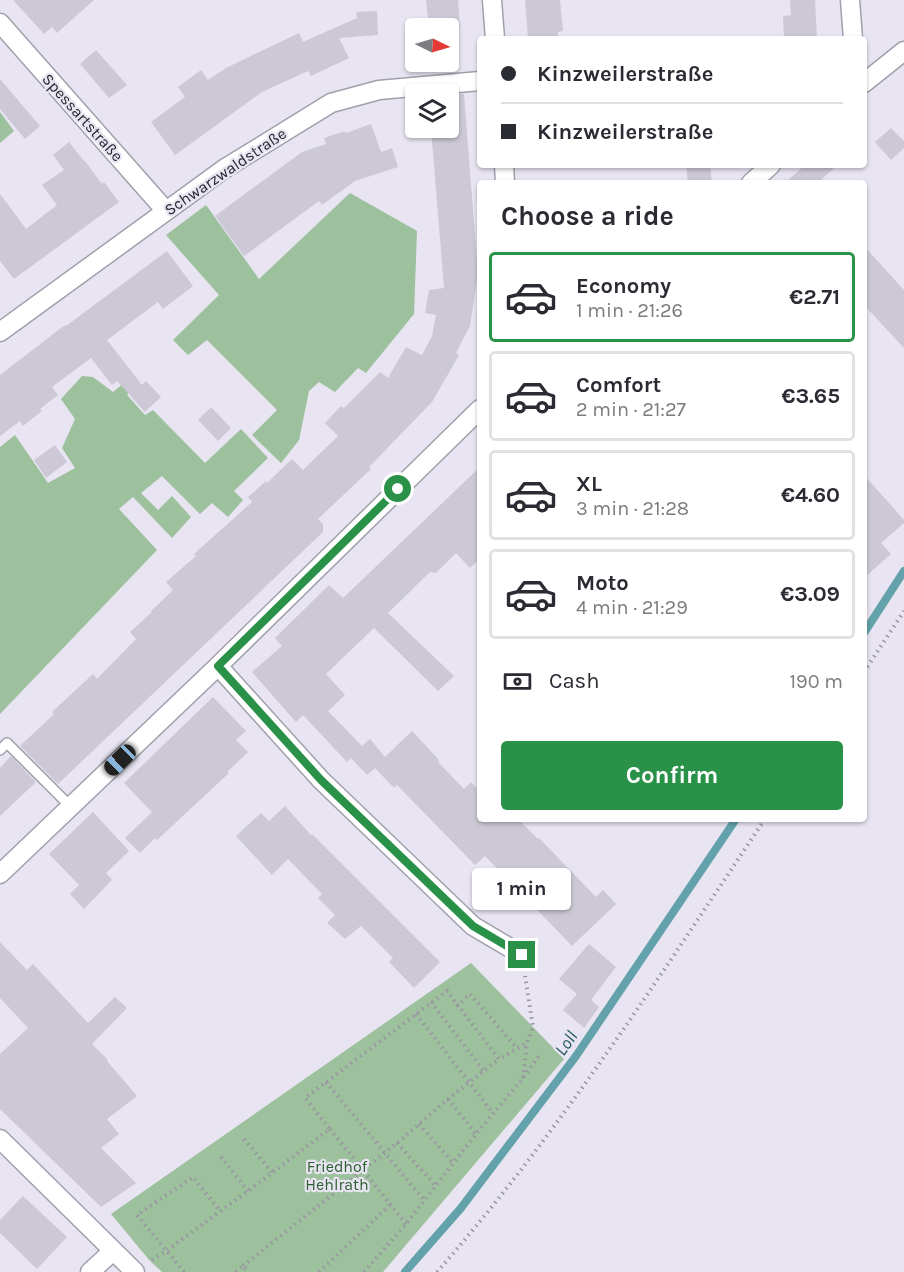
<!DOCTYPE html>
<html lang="en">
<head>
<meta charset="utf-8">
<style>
  body { margin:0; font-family:Karla,sans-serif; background:#f2f2f3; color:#2b2b33; height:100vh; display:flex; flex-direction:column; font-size:22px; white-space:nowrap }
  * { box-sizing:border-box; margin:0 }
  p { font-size:20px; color:#7c7c81 }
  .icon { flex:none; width:33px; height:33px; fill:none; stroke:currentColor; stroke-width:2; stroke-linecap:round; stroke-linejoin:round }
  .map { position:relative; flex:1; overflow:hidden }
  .drawer { position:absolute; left:477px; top:180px; width:390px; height:642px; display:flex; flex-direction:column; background:#fff; border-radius:6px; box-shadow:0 2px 4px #0004 }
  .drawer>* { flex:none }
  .hud { position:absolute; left:477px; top:36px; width:390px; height:132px; border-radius:6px; box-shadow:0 2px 4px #0004; display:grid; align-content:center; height:132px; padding:0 24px; background:#fff }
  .needle { width:39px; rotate:95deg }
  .controls { position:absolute; left:405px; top:18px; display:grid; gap:12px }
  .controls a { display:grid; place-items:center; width:54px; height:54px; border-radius:6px; background:#fff; box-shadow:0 2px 4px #0004; font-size:30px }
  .end { position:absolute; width:27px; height:27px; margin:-14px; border:8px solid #299148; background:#fff; box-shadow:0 0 0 3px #fff }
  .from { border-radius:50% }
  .bubble { position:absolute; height:42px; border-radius:6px; background:#fff; box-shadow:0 2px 4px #0004; font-size:20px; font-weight:700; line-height:42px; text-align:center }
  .car { position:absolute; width:18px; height:36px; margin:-18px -9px; border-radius:8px; box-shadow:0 0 4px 2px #0007; background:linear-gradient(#222 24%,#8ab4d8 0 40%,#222 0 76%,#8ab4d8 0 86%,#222 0) }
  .hud b { display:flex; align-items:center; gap:21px; height:57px; font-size:22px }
  .hud b+b { border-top:2px solid #e1e1e2 }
  .hud i { width:15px; height:15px; background:#2b2b33 }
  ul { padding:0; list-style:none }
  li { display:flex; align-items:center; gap:18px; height:90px; margin:0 12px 9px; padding:0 12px; border:3px solid #e1e1e2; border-radius:6px }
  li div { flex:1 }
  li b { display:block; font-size:22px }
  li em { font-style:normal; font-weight:700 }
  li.current { border-color:#299148 }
  li>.icon { width:54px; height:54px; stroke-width:1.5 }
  h2 { padding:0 24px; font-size:27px; line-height:72px }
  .pay { display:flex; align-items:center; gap:15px; height:66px; padding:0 24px; font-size:22px }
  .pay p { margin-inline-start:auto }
  .action { display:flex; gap:12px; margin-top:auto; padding:12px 24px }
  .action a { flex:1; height:69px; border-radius:6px; background:#299148; color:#fff; font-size:24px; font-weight:700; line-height:69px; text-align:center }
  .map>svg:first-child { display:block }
</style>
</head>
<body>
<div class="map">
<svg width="904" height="1272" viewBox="0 0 904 1272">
  <rect width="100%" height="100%" fill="#e8e4f2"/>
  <g fill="#9dc09d">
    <path d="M 0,112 L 14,131 L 0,143 Z"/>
    <path d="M 350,193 L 417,231 L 414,314 L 366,373 L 358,368 L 335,392 L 319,382 L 309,391 L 299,440 L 281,463 L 252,435 L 277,410 L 207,340 L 188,355 L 173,340 L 219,295 L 166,235 L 206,205 L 259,279 Z"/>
    <path d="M 82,376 L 93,377 L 113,392 L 125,382 L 132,389 L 127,395 L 145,415 L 153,410 L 205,463 L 241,429 L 268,458 L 234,491 L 243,500 L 228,517 L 212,503 L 200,514 L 162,476 L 141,493 L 158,510 L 172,496 L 191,517 L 172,538 L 133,497 L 119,509 L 157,550 L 0,714 L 0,447 L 15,435 L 48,483 L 75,468 L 62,448 L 75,419 L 61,399 Z"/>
    <path d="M 471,963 L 564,1059 L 383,1272 L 162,1272 L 150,1261 L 111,1214 Z"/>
  </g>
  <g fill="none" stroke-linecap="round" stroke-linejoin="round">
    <g stroke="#63a2ab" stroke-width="8">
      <path d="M 864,633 L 904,571"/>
      <path d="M 405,1272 L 461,1208 L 576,1056 L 736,819"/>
    </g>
  </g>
  <g fill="#ccc8d5">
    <path d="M 13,0 L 94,0 L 57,33 L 52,27 L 44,34 Z"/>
    <path d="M 426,0 L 458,0 L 460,28 L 429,28 Z"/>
    <path d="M 525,0 L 560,0 L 563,31 L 558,32 L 558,39 L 528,39 Z"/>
    <path d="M 790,0 L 815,0 L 817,39 L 784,39 L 783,16 L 791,15 Z"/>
    <path d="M 377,11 L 378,35 L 339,38 L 349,58 L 311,76 L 308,71 L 262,92 L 175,155 L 151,122 L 185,97 L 178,87 L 201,70 L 208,80 L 226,68 L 299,33 L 303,42 L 357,18 L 356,12 Z"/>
    <path d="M 96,50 L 127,85 L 109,98 L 80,64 Z"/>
    <path d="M 0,79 L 40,126 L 25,139 L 0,109 Z"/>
    <path d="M 464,94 L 478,274 L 470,326 L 456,353 L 459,355 L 432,402 L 369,467 L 371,469 L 318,519 L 323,524 L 323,532 L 58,784 L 20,746 L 54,714 L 52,712 L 93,674 L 97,679 L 136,639 L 130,632 L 152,612 L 151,611 L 173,590 L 166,582 L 196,556 L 194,554 L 252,502 L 248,497 L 266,481 L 267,483 L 292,459 L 303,470 L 338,436 L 325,423 L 341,406 L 344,408 L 380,372 L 388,378 L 406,347 L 422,355 L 432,336 L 436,315 L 425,313 L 429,290 L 444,288 L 431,128 L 448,128 L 448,95 Z"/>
    <path d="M 371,124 L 381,152 L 392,148 L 398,167 L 355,181 L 322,205 L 319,201 L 244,256 L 215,216 L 302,152 L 326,144 L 324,138 L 345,131 L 346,133 Z"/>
    <path d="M 891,128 L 904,141 L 904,148 L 891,160 L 875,142 Z"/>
    <path d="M 69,142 L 84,161 L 85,161 L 102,184 L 104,182 L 119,202 L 14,279 L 0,261 L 0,194 L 26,229 L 57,205 L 42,185 L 64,170 L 53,155 Z"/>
    <path d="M 686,165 L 710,165 L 712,183 L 688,183 Z"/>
    <path d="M 805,165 L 837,165 L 818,183 L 785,183 Z"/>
    <path d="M 864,246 L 904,290 L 904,348 L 864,305 Z"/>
    <path d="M 167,251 L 193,286 L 163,309 L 158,302 L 107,340 L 142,385 L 146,381 L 161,397 L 145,412 L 117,381 L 112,385 L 91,358 L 52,387 L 58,395 L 40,409 L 42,411 L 23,426 L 20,421 L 0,436 L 0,375 L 65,325 L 66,326 Z"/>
    <path d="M 211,407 L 231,428 L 218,441 L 198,420 Z"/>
    <path d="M 55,445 L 67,462 L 46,478 L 34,460 Z"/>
    <path d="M 480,467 L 480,558 L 470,568 L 456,553 L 436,573 L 430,572 L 388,613 L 454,676 L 438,691 L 374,628 L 326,674 L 345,695 L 328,711 L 362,746 L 370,739 L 385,757 L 412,731 L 439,760 L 438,762 L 464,789 L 471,782 L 480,791 L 480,819 L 518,819 L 538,839 L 539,838 L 596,897 L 603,890 L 616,904 L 572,946 L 485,856 L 475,865 L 397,785 L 394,788 L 375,768 L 367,775 L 351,758 L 347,762 L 303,715 L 296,722 L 252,672 L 282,646 L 275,638 L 329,585 L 343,598 Z"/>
    <path d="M 864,475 L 904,520 L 904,523 L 881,543 L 891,554 L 864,578 Z"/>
    <path d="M 213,697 L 246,731 L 236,740 L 248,752 L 227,772 L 229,773 L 157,840 L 155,838 L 140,853 L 125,838 L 152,812 L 124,783 Z"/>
    <path d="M 11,756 L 36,782 L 0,816 L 0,768 Z"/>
    <path d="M 285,806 L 311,835 L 312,834 L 440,962 L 414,988 L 389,962 L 393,958 L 361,926 L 345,939 L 327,923 L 335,915 L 318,898 L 322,894 L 288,859 L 272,875 L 236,836 L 261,813 L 269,821 Z"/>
    <path d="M 93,812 L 129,851 L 106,873 L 112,880 L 84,909 L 70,894 L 79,885 L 49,854 Z"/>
    <path d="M 0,942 L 27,970 L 33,964 L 88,1023 L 115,997 L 127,1008 L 92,1044 L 108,1060 L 107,1061 L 137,1096 L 107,1119 L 119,1134 L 101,1148 L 136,1183 L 101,1207 L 0,1109 L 0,1054 L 28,1028 L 0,998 Z"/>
    <path d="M 589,944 L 616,967 L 591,1000 L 599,1007 L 584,1028 L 563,1010 L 577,994 L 559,979 Z"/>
    <path d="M 23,1196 L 67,1237 L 37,1269 L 0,1233 L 0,1220 Z"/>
  </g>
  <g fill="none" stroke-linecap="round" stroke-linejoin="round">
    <g stroke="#a29fac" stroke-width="12">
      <path id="lane" d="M 0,750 L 7,743 L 71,807"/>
    </g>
    <g stroke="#a29fac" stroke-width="21">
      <g id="street">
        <path d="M 492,0 L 495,39"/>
        <path d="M 850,0 L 853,39"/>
        <path d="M 0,23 L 166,211"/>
        <path d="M 864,83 L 904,51"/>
        <path d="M 504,165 L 505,183"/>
        <path d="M 751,183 L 771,165"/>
        <path d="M 0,332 L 224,169 L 331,103 L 379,90 L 480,81"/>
        <path d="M 218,666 L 321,780 L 473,926 L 522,955"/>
        <path d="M 0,874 L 218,666 L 480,409"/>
        <path d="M 0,1139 L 135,1272"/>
        <path d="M 90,1272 L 113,1251"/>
      </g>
    </g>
    <g stroke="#9895a0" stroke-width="4" stroke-dasharray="1.5 4.5" stroke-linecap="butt">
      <path d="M 864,672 L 904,611"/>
      <path d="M 431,1002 L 483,1070"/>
      <path d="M 457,1006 L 470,994 L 516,1047"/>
      <path d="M 416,1014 L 493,1113"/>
      <path d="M 523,1078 L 527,1043"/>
      <path d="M 326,1082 L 424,1200"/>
      <path d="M 448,1099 L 476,1134"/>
      <path d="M 419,1124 L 453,1163"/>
      <path d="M 330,1129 L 406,1224"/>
      <path d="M 244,1139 L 272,1172"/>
      <path d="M 397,1143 L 436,1186"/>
      <path d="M 221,1157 L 248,1191"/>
      <path d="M 152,1260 L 166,1251 L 248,1191 L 330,1129 L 305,1098 L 447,991 L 499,1059 L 527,1043 L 533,1027 L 525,976"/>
      <path d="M 243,1266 L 397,1143 L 448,1099 L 499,1059"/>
      <path d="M 184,1272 L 137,1215 L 193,1177 L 220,1211"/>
      <path d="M 236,1272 L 243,1266 L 248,1272"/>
      <path d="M 319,1272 L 391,1204"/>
      <path d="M 364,1272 L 406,1224 L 476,1134 L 523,1078 L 541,1053"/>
      <path d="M 437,1272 C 560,1132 661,974 765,819"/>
    </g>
    <use href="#lane" stroke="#fff" stroke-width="9"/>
    <use href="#street" stroke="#fff" stroke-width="18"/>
  </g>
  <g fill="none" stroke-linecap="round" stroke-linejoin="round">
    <path stroke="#299148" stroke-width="8" d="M 398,489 L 218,666 L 321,780 L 473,926 L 522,955"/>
  </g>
  <g text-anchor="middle" stroke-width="4.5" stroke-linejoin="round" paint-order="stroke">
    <g font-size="16" fill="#27262b" stroke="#e8e4f2">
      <text transform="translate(83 117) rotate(48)" y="6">Spessartstraße</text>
      <text transform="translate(225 171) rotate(-34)" y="6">Schwarzwaldstraße</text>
    </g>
    <g font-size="16" fill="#2a5f2e" stroke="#e8e4f2">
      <text x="337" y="1172">Friedhof<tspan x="337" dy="18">Hehlrath</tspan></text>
    </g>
    <g font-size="18" font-style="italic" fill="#265d64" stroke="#e8e4f2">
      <text transform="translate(566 1043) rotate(-55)" y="6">Loll</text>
    </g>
  </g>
</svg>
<div class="controls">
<a><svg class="needle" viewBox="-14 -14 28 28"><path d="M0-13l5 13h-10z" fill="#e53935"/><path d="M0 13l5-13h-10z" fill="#7c7c81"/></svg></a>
<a><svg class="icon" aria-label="layers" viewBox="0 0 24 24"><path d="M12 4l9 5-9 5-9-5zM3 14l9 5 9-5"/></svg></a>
</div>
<i class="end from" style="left:398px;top:489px"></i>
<i class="end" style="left:522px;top:955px"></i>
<div class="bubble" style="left:472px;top:868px;width:99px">1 min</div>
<i class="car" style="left:120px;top:760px;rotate:226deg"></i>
<div class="hud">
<b><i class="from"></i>Kinzweilerstraße</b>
<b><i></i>Kinzweilerstraße</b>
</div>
<section class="drawer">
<h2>Choose a ride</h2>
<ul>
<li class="current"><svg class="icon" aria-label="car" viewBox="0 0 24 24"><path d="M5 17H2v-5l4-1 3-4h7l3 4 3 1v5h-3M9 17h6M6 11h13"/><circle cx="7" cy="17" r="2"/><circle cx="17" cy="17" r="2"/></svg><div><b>Economy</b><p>1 min · 21:26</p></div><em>€2.71</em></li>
<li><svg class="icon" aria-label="car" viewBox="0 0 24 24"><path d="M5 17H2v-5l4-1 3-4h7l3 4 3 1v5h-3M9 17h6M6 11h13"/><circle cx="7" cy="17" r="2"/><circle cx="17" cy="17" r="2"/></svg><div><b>Comfort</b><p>2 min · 21:27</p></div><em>€3.65</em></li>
<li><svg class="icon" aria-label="car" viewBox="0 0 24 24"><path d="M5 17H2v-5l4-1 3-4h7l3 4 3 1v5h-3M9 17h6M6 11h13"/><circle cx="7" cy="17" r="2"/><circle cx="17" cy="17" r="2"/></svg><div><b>XL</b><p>3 min · 21:28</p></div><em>€4.60</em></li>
<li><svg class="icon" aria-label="car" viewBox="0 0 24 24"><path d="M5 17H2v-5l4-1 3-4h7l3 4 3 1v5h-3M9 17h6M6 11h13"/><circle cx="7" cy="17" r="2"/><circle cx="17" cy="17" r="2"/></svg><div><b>Moto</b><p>4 min · 21:29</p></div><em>€3.09</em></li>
</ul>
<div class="pay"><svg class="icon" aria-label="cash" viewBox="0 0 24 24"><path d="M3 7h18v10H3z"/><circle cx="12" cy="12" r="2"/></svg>Cash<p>190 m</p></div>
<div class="action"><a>Confirm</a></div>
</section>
</div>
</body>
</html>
